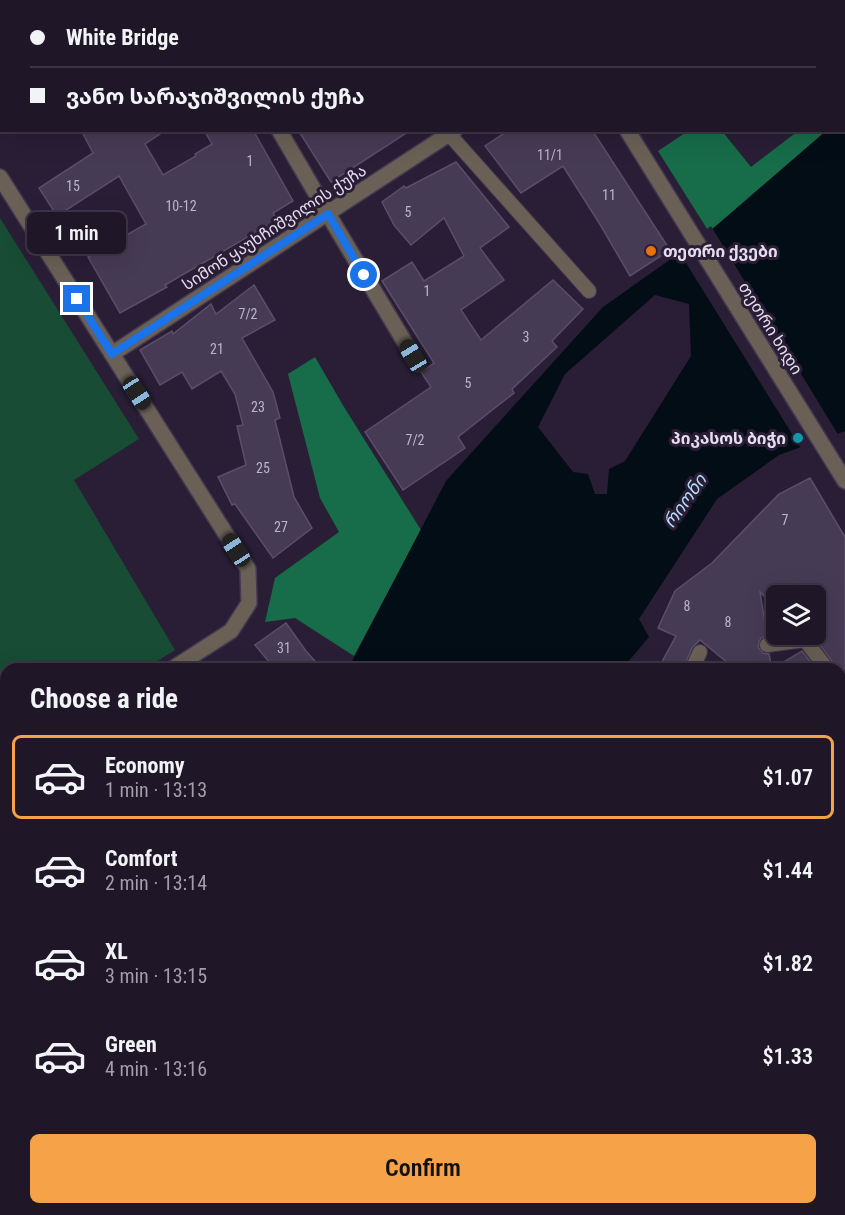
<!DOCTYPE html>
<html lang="en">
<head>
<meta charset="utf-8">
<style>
  body { margin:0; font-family:"Roboto Condensed","Noto Sans Georgian",sans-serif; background:#271f30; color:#f1f3f6; height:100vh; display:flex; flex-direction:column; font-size:22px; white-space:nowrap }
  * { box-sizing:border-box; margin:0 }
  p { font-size:20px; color:#a19fa8 }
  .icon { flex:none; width:33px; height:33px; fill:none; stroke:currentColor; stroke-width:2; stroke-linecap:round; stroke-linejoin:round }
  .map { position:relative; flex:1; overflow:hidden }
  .sheet { position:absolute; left:0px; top:663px; width:846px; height:552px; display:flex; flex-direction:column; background:#1f1628; border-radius:18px 18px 0 0; box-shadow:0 6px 24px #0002,0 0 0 2px #3c3545 }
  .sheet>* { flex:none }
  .banner { position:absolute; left:0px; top:0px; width:846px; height:132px; box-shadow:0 6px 24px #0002,0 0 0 2px #3c3545; display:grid; align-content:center; height:132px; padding:0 30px; background:#1f1628 }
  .buttons { position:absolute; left:766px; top:585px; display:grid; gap:12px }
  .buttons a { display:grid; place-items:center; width:60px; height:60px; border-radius:9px; background:#1f1628; box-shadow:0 6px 24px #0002,0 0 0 2px #3c3545; font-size:30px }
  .end { position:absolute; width:27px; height:27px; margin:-14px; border:8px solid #1a73e8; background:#fff; box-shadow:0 0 0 3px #fff }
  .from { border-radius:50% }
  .bubble { position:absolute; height:42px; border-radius:9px; background:#1f1628; box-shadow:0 6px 24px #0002,0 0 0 2px #3c3545; font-size:20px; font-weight:600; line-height:42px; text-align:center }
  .car { position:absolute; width:18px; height:36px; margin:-18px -9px; border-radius:8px; box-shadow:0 0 4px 2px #0007; background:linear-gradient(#222 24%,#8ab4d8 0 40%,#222 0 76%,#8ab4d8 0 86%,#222 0) }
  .banner b { display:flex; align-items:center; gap:21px; height:57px; font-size:22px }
  .banner b+b { border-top:2px solid #3c3545 }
  .banner i { width:15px; height:15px; background:#f1f3f6 }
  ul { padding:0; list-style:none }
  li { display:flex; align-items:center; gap:18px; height:84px; margin:0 12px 9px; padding:0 18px; border:3px solid transparent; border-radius:9px }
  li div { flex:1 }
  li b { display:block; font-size:22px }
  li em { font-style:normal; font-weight:600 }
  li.active { border-color:#f6a248 }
  li>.icon { width:54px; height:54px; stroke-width:1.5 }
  h2 { padding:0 30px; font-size:27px; line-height:72px }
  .cta { display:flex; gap:12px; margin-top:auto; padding:12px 30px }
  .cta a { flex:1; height:69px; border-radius:9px; background:#f6a248; color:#111; font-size:24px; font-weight:600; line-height:69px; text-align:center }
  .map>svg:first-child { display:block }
</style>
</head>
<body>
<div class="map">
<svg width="845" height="1215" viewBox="0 0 845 1215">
  <rect width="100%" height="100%" fill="#291e36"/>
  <path fill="#184c34" d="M 0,218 L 139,439 L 74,480 L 175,650 L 145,669 L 6,669 L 6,701 L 0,692 Z"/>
  <g fill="#176c49">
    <path d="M 688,131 L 722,131 L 751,167 L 798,131 L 826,131 L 709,232 L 658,151 Z"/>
    <path d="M 315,357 L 344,407 L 421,530 L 354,656 L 295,618 L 265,622 L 275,578 L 339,532 L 320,498 L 288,374 Z"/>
    <path d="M 0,1003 L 6,1009 L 6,1063 L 0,1068 Z"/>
  </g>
  <g fill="#030d15" fill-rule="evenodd">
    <path d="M 845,114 L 845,431 L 779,455 L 717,499 L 639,619 L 649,637 L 622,669 L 348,669 L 446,481 L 603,307 L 709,232 L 826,131 L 844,130 ZM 655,295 L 689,304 L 691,356 L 625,461 L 609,469 L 607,494 L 595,494 L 588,474 L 573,472 L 538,427 L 565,374 Z"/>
    <path d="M 6,1063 L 6,1209 L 288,1209 L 283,1215 L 0,1215 L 0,1068 Z"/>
  </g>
  <path fill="#291e36" d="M 711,226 L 839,436 L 802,450 L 678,250 Z"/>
  <g fill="#463b54" stroke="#5a4e69" stroke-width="1.5">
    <path d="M 81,130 L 166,130 L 145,144 L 163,175 L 196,156 L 195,154 L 212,144 L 204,130 L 253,130 L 293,201 L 273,213 L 277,220 L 165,285 L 167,287 L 120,313 L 88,257 L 146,224 L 119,176 L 57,216 L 39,188 L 93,153 Z"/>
    <path d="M 298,130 L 411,130 L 331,182 Z"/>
    <path d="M 509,130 L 592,130 L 670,250 L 630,276 L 601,226 L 563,166 L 521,193 L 485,146 Z"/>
    <path d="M 456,162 L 509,227 L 480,248 L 504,280 L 461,310 L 481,340 L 553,280 L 583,309 L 552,341 L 557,347 L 512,389 L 514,393 L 458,437 L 465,448 L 403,490 L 365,432 L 431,387 L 421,372 L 434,363 L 382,281 L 412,262 L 424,281 L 464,256 L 444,218 L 411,245 L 394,225 L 382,202 L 404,186 L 406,188 Z"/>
    <path d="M 254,285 L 275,320 L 242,338 L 273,392 L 280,418 L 275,420 L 294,497 L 312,528 L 273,558 L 235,504 L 232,505 L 218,477 L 246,465 L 237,426 L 243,425 L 235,394 L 221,371 L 192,389 L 182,372 L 160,385 L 140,350 L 172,331 L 173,334 L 211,304 L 216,314 Z"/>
    <path d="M 810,478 L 845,537 L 845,669 L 836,669 L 834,664 L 812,634 L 816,634 L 816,596 L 777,596 L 777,609 L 760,592 L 767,636 L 761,638 L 759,642 L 758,647 L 763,653 L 769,654 L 772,669 L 735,669 L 700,640 L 692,648 L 683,669 L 658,669 L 676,636 L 658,628 L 675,591 L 712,563 L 779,494 Z"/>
    <path d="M 286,623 L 306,651 L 322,669 L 275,669 L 255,645 Z"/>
    <path d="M 802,651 L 816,669 L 772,669 Z"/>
  </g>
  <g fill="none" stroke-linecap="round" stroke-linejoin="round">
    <g stroke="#433950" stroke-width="16">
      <g id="lane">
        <path d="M 449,134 L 589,291"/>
        <path d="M 767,645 L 805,640 L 827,669"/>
        <path d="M 692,669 L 700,652"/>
        <path d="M 840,686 L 845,693"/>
      </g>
    </g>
    <g stroke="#433950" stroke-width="18">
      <g id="street">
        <path d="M 204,0 L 204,2"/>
        <path d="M 547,0 L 548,2"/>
        <path d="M 661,2 L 664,0"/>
        <path d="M 279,130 L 328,214 L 413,356"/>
        <path d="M 627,130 L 845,481"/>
        <path d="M 0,177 L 248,569 L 249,603 L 231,631 L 172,669"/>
        <path d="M 112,354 L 455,130"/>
        <path d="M 840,767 L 845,766"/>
        <path d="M 0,780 L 6,776"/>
        <path d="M 840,929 L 845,927"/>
        <path d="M 539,1209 L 542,1215"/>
      </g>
    </g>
    <path stroke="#837a8f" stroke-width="4" stroke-dasharray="3 4.5" stroke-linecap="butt" d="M 404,1209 L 408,1215"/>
    <use href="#lane" stroke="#6a6056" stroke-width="14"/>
    <use href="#street" stroke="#6a6056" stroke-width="15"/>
  </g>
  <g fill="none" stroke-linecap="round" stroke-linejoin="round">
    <path stroke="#1a73e8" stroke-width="8" d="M 77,299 L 112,354 L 328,214 L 364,275"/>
  </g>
  <circle fill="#e8710a" stroke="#291e36" stroke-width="2" cx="651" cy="251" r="6"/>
  <circle fill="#0f9aa8" stroke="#291e36" stroke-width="2" cx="798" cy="438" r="6"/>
  <g text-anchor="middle" stroke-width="6" stroke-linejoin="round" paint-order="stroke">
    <g font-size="14" fill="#bdb5c8">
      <text x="550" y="160">11/1</text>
      <text x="250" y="166">1</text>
      <text x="73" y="191">15</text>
      <text x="609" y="200">11</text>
      <text x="181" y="211">10-12</text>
      <text x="408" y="217">5</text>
      <text x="427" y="296">1</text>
      <text x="248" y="319">7/2</text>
      <text x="526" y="342">3</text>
      <text x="217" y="354">21</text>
      <text x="468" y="388">5</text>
      <text x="258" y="412">23</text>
      <text x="415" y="445">7/2</text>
      <text x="263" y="473">25</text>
      <text x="785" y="525">7</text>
      <text x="281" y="532">27</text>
      <text x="687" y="611">8</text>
      <text x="728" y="627">8</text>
      <text x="284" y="653">31</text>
    </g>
    <g font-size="16" fill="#e5deee" stroke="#291e36">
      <text transform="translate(274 227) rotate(-33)" y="6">სიმონ ყაუხჩიშვილის ქუჩა</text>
      <text transform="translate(771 328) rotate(58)" y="6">თეთრი ხიდი</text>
    </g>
    <g font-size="16" font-weight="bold" fill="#e5deee" stroke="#291e36" text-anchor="start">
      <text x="663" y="257">თეთრი ქვები</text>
      <text x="786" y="444" text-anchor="end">პიკასოს ბიჭი</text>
    </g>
    <g font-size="18" font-style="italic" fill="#b3defb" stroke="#291e36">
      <text transform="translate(685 501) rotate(-55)" y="6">რიონი</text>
    </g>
  </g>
</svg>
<div class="buttons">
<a><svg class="icon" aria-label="layers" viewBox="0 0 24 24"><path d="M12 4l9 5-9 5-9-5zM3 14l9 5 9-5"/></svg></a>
</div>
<i class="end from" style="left:364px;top:275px"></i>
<i class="end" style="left:77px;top:299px"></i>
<div class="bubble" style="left:27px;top:212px;width:99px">1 min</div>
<i class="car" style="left:413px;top:356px;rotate:329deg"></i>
<i class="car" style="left:137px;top:393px;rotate:147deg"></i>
<i class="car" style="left:236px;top:550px;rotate:327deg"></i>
<div class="banner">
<b><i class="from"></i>White Bridge</b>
<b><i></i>ვანო სარაჯიშვილის ქუჩა</b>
</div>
<section class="sheet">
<h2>Choose a ride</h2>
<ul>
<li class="active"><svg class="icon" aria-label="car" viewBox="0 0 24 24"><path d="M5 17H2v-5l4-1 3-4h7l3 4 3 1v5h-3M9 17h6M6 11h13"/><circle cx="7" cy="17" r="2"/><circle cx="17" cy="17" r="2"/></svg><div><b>Economy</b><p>1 min · 13:13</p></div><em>$1.07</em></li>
<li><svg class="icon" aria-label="car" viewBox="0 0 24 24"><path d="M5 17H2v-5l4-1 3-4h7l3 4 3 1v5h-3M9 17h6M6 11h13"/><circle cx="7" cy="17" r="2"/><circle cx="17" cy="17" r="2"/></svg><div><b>Comfort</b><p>2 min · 13:14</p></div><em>$1.44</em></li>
<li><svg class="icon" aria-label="car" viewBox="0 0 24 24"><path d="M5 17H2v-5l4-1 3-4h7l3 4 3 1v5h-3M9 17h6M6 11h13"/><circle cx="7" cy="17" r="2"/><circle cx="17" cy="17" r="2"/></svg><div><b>XL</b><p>3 min · 13:15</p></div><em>$1.82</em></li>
<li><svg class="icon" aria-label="car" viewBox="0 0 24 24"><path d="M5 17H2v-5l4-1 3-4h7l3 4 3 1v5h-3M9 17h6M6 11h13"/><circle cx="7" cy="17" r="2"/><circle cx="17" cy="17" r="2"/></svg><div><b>Green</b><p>4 min · 13:16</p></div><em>$1.33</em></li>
</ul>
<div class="cta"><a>Confirm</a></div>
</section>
</div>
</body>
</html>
